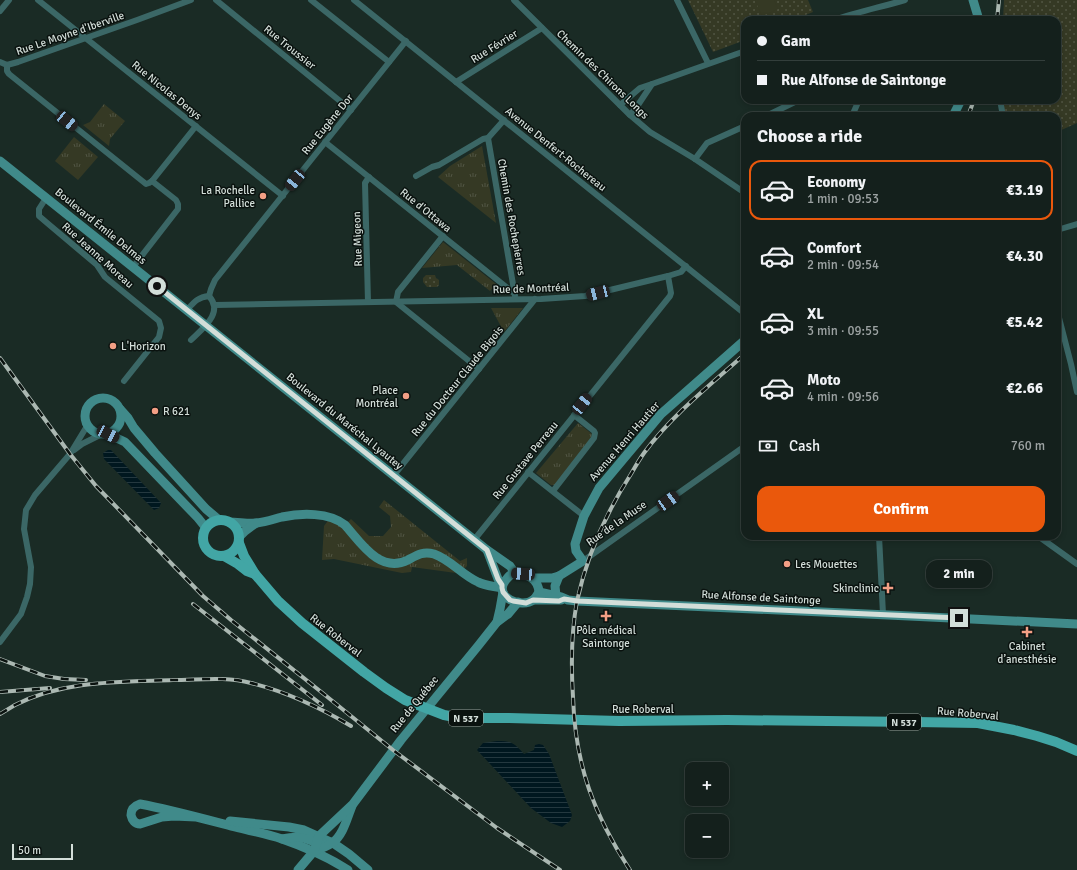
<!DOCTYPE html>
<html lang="en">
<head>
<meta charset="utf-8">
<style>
  body { margin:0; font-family:Signika,sans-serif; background:#1d2825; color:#f1f3f6; height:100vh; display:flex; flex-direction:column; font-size:15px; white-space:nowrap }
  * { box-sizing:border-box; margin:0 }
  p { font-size:13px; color:#9da3a3 }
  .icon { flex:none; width:22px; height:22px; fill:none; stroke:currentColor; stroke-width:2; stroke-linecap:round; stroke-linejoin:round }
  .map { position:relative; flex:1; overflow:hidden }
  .panel { position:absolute; left:741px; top:112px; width:320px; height:428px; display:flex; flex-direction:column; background:#14201c; border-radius:12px; box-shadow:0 2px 6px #0003,0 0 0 1px #333e3b }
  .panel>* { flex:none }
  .banner { position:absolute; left:741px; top:16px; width:320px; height:88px; border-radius:12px; box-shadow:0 2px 6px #0003,0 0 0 1px #333e3b; display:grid; align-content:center; height:88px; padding:0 16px; background:#14201c }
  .fabs { position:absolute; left:685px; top:762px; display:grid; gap:8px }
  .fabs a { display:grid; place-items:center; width:44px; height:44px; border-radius:8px; background:#14201c; box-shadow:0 2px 6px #0003,0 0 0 1px #333e3b; font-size:20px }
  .scale { position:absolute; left:12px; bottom:10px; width:61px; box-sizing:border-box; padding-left:4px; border:2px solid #d3ded9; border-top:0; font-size:11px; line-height:14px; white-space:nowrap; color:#d3ded9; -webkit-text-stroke:3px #0a120f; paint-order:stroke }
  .end { position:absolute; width:18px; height:18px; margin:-9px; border:5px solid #d3ded9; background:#111; box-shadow:0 0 0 2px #111 }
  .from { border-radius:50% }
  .bubble { position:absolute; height:28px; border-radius:12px; background:#14201c; box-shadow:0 2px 6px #0003,0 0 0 1px #333e3b; font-size:13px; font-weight:700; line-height:28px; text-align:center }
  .car { position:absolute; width:12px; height:24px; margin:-12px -6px; border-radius:5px; box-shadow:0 0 3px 1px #0007; background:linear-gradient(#222 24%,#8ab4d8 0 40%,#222 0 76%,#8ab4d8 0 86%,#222 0) }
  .banner b { display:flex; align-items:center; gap:14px; height:38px; font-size:15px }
  .banner b+b { border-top:1px solid #333e3b }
  .banner i { width:10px; height:10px; background:#f1f3f6 }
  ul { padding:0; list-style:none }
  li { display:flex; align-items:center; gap:12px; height:60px; margin:0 8px 6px; padding:0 8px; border:2px solid transparent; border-radius:12px }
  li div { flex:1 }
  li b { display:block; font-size:15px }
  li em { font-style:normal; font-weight:700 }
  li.current { border-color:#ea580c }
  li>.icon { width:36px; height:36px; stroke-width:1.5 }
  h2 { padding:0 16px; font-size:18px; line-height:48px }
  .pay { display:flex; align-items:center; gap:10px; height:44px; padding:0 16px; font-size:15px }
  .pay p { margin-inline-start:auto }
  .action { display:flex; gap:8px; margin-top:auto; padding:8px 16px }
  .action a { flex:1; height:46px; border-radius:12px; background:#ea580c; color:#fff; font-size:16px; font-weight:700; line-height:46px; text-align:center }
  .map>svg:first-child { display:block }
</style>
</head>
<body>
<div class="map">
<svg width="1077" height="870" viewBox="0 0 1077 870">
  <defs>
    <pattern id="grass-tufts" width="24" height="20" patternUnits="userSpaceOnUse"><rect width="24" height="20" fill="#353924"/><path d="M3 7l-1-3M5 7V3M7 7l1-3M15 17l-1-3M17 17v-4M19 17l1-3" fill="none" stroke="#515543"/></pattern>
    <pattern id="park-dots" width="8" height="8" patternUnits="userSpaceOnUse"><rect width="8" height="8" fill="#353924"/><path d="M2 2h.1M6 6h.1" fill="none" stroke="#515543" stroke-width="1.8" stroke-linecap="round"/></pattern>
    <pattern id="water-rules" width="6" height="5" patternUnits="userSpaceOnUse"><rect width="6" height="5" fill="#00171f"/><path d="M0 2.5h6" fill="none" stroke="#24383f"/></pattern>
  </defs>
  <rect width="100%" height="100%" fill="#1a2b25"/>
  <g fill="url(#grass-tufts)">
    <path d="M 104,104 L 125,121 L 110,139 L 109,146 L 83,125 L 90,122 Z"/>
    <path d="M 74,137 L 98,157 L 78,180 L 55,161 Z"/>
    <path d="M 482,146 L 496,223 L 438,177 L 450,166 Z"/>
    <path d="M 443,242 L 496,284 L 490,291 L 457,265 L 422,268 Z"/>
    <path d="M 491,308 L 523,308 L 504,332 Z"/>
    <path d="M 578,423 L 592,434 L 592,438 L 555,485 L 551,485 L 536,473 Z"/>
    <path d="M 384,500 L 460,561 L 467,558 L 467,566 L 465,568 L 456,573 L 412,567 L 411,572 L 402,573 L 334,559 L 322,560 L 324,526 L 330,518 L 345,525 L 351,519 L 369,536 L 383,536 L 391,527 L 390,516 L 379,507 Z"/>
  </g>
  <g fill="url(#park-dots)">
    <path d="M 688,0 L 808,0 L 813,12 L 793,20 L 745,20 L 745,40 L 713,52 Z"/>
    <path d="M 1004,0 L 1077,0 L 1077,123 L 1057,132 L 1057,116 L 1005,116 L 1002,100 L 1057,100 L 1057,20 L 1003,20 Z"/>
    <path d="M 426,275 L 435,275 L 436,278 L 439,280 L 439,285 L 437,287 L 427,287 L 423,282 L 423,278 Z"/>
  </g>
  <path fill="#353924" d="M 755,0 L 774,0 L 778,9 L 762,16 Z"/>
  <g fill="url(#water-rules)">
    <path d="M 108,450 L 111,450 L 161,503 L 159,508 L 154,510 L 104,459 L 103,453 Z"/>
    <path d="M 497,741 C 512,741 514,743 524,754 L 534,750 L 535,745 L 539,744 L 543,745 L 549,754 L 572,815 L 570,821 L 562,827 L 551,823 L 531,808 L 477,750 L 483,743 Z"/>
  </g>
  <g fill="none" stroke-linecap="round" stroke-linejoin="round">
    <g stroke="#3b6766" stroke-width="6">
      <path d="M 38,0 L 283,196"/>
      <path d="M 216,0 L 351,110"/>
      <path d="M 311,0 L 389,62"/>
      <path d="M 354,0 L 745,314"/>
      <path d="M 514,0 L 630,115 L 650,132 L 695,159 L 745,193"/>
      <path d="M 677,0 L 708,63"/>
      <path d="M 0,11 L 9,0"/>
      <path d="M 834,20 C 857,12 881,7 905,0"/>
      <path d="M 0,62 L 7,65 L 18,62 L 137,20 L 191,0"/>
      <path d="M 7,65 L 7,71 L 9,74 L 146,184 L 149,183 L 152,181 L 196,126"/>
      <path d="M 456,82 L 542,28"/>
      <path d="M 1000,100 L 1003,116"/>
      <path d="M 620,105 L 640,88 L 652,84"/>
      <path d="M 630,115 L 636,108 L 652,84 L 745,51"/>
      <path d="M 766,116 L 799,100"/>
      <path d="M 852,116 L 859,100"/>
      <path d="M 488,138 L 515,296"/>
      <path d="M 325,142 L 515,294"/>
      <path d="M 695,159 L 707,143 L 745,126"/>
      <path d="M 416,176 L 432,167 L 439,165 L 483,139 L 488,138 L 504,120"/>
      <path d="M 46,198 L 39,209 L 39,216 L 46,222 L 97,265 L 105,277 L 159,321 L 161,328 L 159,337 L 124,381"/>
      <path d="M 1057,230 L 1077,224"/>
      <path d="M 443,236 L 398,292 L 396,302 L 479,369"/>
      <path d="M 133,267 L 178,209 L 178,204 L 176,200 L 152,181"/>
      <path d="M 209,296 L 211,289 L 215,280 L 406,41"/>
      <path d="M 368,302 L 365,183 L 369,177"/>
      <path d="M 215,305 L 541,299 L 585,296 L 668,276 L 681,272 L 686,266"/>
      <path d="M 187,310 C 194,302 198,297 209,296 C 224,313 203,328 191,340"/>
      <path d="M 1057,310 L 1071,364 L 1077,392"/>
      <path d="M 74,450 L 82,444 L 102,434"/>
      <path d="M 528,472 L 584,516"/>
      <path d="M 394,475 L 535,299"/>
      <path d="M 553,491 L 594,438 L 595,433 L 594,431 L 574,415"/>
      <path d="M 879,536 L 883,614"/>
      <path d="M 1038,536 L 1077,564"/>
      <path d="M 474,540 L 670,296 L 671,293 L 668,276"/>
      <path d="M 583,561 L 745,446"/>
      <path d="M 0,642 L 21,614 L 27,597 L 30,584 L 31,567 L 24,529 L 26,510 L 35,495 L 70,454 L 87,426"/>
    </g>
    <g stroke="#408a8a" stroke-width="9">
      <path d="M 973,0 L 979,20"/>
      <path d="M 953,116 L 961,100"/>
      <path d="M 0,161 L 487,550 L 510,566 L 515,573"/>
      <circle cx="103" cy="416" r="18"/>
      <path d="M 120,409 L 128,418 L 134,428 L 155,453 L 206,509 L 219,520"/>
      <path d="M 108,434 L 125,442 L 198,518 L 206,528"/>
      <path d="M 229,522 C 239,522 248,524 257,523 C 266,522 274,519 282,517 C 301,513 329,512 345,525 C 361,543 380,574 408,560 C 417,555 423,551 434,554 C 451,560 462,575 478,582 C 485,586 494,586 502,588"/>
      <path d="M 239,537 L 245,531 L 256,523"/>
      <path d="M 487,550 L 498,579 L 502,585"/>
      <path d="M 515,573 C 527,574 538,578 539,592 C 537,595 536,598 533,600 C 522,609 493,597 505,581 C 508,577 510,574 515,573 Z"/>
      <path d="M 532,578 L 552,578 L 559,576 L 583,561 L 576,551 L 575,544 L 584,516 L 599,488 L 661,414 L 745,340"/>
      <path d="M 539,592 L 561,597 L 568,600 L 577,601 L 888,615 L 1077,624"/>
      <path d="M 556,596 L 555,586 L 559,576"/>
      <path d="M 533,600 L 561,600"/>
      <path d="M 497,622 L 500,609 L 503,592"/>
      <path d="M 196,817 L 174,816 L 162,817 L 140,824 C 135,824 132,820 131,815 C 131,809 134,806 140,804 C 172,810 204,819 235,827 C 251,831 267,834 282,839 C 305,847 328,857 348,870"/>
      <path d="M 230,821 L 289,827 L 304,830 L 333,843 L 349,854 L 368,870"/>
      <path d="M 282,839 C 301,835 305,838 322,845"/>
      <path d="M 314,851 C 320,849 326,847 332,843 C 343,836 347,818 352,806"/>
      <path d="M 298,870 L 314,851 L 319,836 L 353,804 L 401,740 L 478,646 L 497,622 L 508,614 L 518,602"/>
    </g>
    <g stroke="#42a6a5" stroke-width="10">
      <circle cx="221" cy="538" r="18"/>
      <path d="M 239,543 L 244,556 L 255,574 L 278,601 L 302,623 L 364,672 L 386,688 L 405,700 L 444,715 L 460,718 L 509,718 L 619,721 L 727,720 L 916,722 L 978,723 L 1014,730 L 1037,736 L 1056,742 L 1077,751"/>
      <path d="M 224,556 L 238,564 L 247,571 L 255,574"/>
    </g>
    <g stroke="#abb8b2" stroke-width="4">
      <g id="rail">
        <path d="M 997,20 L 999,0"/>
        <path d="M 968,116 L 974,100"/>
        <path d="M 0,358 L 70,454 L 96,486 L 203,596 L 231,620 L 320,691 L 393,750 L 497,828 L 560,870"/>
        <path d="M 193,604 L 322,705"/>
        <path d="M 0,659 L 45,676 L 64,679 L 86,680"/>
        <path d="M 0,692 L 50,688"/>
        <path d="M 0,714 C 5,711 10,708 15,705 C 63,680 120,682 173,680 C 199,680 225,676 251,683 C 287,692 319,707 351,726"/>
        <path d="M 630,870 C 613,844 599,818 589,789 C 579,760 574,729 573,697 C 571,665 571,633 577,601 C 587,555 606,513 631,474 C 635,467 639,460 644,453 C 672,415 710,385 745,354"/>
      </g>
    </g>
    <use href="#rail" stroke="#0a120f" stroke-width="2.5" stroke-dasharray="8" stroke-linecap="butt"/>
  </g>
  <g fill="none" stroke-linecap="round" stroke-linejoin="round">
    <path stroke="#d3ded9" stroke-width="5" d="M 157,286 L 487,550 L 498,579 L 502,585 L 502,588 L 503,592 L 510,600 L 513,601 L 526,603 L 533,600 L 559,601 L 564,599 L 577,601 L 959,618"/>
  </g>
  <g fill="#f39f85" stroke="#0a120f" stroke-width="1.5">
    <circle cx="263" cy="196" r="4"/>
    <circle cx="113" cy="346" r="4"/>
    <circle cx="406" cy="396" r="4"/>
    <circle cx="155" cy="411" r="4"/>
    <circle cx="787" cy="564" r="4"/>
    <path d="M886 582h4v4h4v4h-4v4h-4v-4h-4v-4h4z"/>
    <path d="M604 610h4v4h4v4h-4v4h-4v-4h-4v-4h4z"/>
    <path d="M1025 626h4v4h4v4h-4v4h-4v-4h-4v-4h4z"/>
  </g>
  <g text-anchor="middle" stroke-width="3" stroke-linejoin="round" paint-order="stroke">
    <g fill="#0a120f" stroke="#97a19c" stroke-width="1">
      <rect x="449" y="710" width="34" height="16" rx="3"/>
      <rect x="887" y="714" width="34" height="16" rx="3"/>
    </g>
    <g font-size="10" font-weight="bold" fill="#d3ded9">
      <text x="466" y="722">N 537</text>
      <text x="904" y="726">N 537</text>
    </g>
    <g font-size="11" fill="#d3ded9" stroke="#0a120f">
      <text transform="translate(70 33) rotate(-19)" y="4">Rue Le Moyne d'Iberville</text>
      <text transform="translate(494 46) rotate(-32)" y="4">Rue Février</text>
      <text transform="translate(290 47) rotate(39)" y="4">Rue Troussier</text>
      <text transform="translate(603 74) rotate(44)" y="4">Chemin des Chirons Longs</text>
      <text transform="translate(167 90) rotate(39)" y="4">Rue Nicolas Denys</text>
      <text transform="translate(327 124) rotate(-51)" y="4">Rue Eugène Dor</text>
      <text transform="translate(556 149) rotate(39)" y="4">Avenue Denfert-Rochereau</text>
      <text transform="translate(426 210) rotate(39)" y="4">Rue d'Ottawa</text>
      <text transform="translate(512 217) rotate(80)" y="4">Chemin des Rochepierres</text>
      <text transform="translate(101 226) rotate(39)" y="4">Boulevard Émile Delmas</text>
      <text transform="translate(357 239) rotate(-92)" y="4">Rue Migeon</text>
      <text transform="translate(98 255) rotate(42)" y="4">Rue Jeanne Moreau</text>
      <text transform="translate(531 288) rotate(-2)" y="4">Rue de Montréal</text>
      <text transform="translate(457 381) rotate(-51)" y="4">Rue du Docteur Claude Bigois</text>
      <text transform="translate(345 421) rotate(39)" y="4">Boulevard du Maréchal Lyautey</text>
      <text transform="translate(624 441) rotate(-49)" y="4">Avenue Henri Hautier</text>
      <text transform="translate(525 460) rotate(-51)" y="4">Rue Gustave Perreau</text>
      <text transform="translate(616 523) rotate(-35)" y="4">Rue de la Muse</text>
      <text transform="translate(761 597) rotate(3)" y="4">Rue Alfonse de Saintonge</text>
      <text transform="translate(336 635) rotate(38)" y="4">Rue Roberval</text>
      <text transform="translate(414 704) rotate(-51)" y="4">Rue de Québec</text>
      <text x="643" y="713">Rue Roberval</text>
      <text transform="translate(968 713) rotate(5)" y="4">Rue Roberval</text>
    </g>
    <g font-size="11" fill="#d3ded9" stroke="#0a120f" text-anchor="end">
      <text x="255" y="194">La Rochelle<tspan x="255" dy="13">Pallice</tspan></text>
      <text x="121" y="350" text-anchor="start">L'Horizon</text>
      <text x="398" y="394">Place<tspan x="398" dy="13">Montréal</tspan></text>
      <text x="163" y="415" text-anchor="start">R 621</text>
      <text x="795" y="568" text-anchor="start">Les Mouettes</text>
      <text x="879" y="592">Skinclinic</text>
      <text x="606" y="634" text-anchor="middle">Pôle médical<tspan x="606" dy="13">Saintonge</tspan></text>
      <text x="1027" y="650" text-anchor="middle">Cabinet<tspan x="1027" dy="13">d’anesthésie</tspan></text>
    </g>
  </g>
</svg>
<div class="fabs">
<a>+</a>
<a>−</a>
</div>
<div class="scale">50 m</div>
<i class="end from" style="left:157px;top:286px"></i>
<i class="end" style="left:959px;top:618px"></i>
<div class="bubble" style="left:926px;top:560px;width:66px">2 min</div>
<i class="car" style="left:67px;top:121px;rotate:129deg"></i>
<i class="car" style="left:295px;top:180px;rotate:219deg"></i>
<i class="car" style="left:598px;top:293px;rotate:256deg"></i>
<i class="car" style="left:582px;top:404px;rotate:39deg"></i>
<i class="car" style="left:108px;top:434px;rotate:116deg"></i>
<i class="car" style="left:668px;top:501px;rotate:55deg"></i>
<i class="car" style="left:523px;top:574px;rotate:274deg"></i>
<div class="banner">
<b><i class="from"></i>Gam</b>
<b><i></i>Rue Alfonse de Saintonge</b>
</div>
<section class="panel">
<h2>Choose a ride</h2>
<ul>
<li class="current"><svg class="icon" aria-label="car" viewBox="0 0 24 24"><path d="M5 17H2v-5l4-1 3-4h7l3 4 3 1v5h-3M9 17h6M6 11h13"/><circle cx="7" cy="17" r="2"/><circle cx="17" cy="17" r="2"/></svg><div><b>Economy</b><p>1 min · 09:53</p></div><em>€3.19</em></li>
<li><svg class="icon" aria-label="car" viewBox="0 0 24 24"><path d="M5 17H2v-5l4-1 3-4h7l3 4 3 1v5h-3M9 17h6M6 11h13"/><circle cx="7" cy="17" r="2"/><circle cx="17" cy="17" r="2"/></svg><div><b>Comfort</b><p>2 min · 09:54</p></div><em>€4.30</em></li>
<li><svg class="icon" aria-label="car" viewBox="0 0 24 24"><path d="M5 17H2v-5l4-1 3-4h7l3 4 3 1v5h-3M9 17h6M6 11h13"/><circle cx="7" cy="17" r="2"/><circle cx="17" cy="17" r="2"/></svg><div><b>XL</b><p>3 min · 09:55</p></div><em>€5.42</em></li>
<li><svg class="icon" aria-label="car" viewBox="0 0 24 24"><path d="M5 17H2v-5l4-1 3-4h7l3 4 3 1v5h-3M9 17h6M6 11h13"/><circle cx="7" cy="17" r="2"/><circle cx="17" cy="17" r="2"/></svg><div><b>Moto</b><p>4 min · 09:56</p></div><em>€2.66</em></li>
</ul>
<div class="pay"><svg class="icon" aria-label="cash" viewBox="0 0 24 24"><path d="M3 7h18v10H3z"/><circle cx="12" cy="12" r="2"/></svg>Cash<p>760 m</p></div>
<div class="action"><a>Confirm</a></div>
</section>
</div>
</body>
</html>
